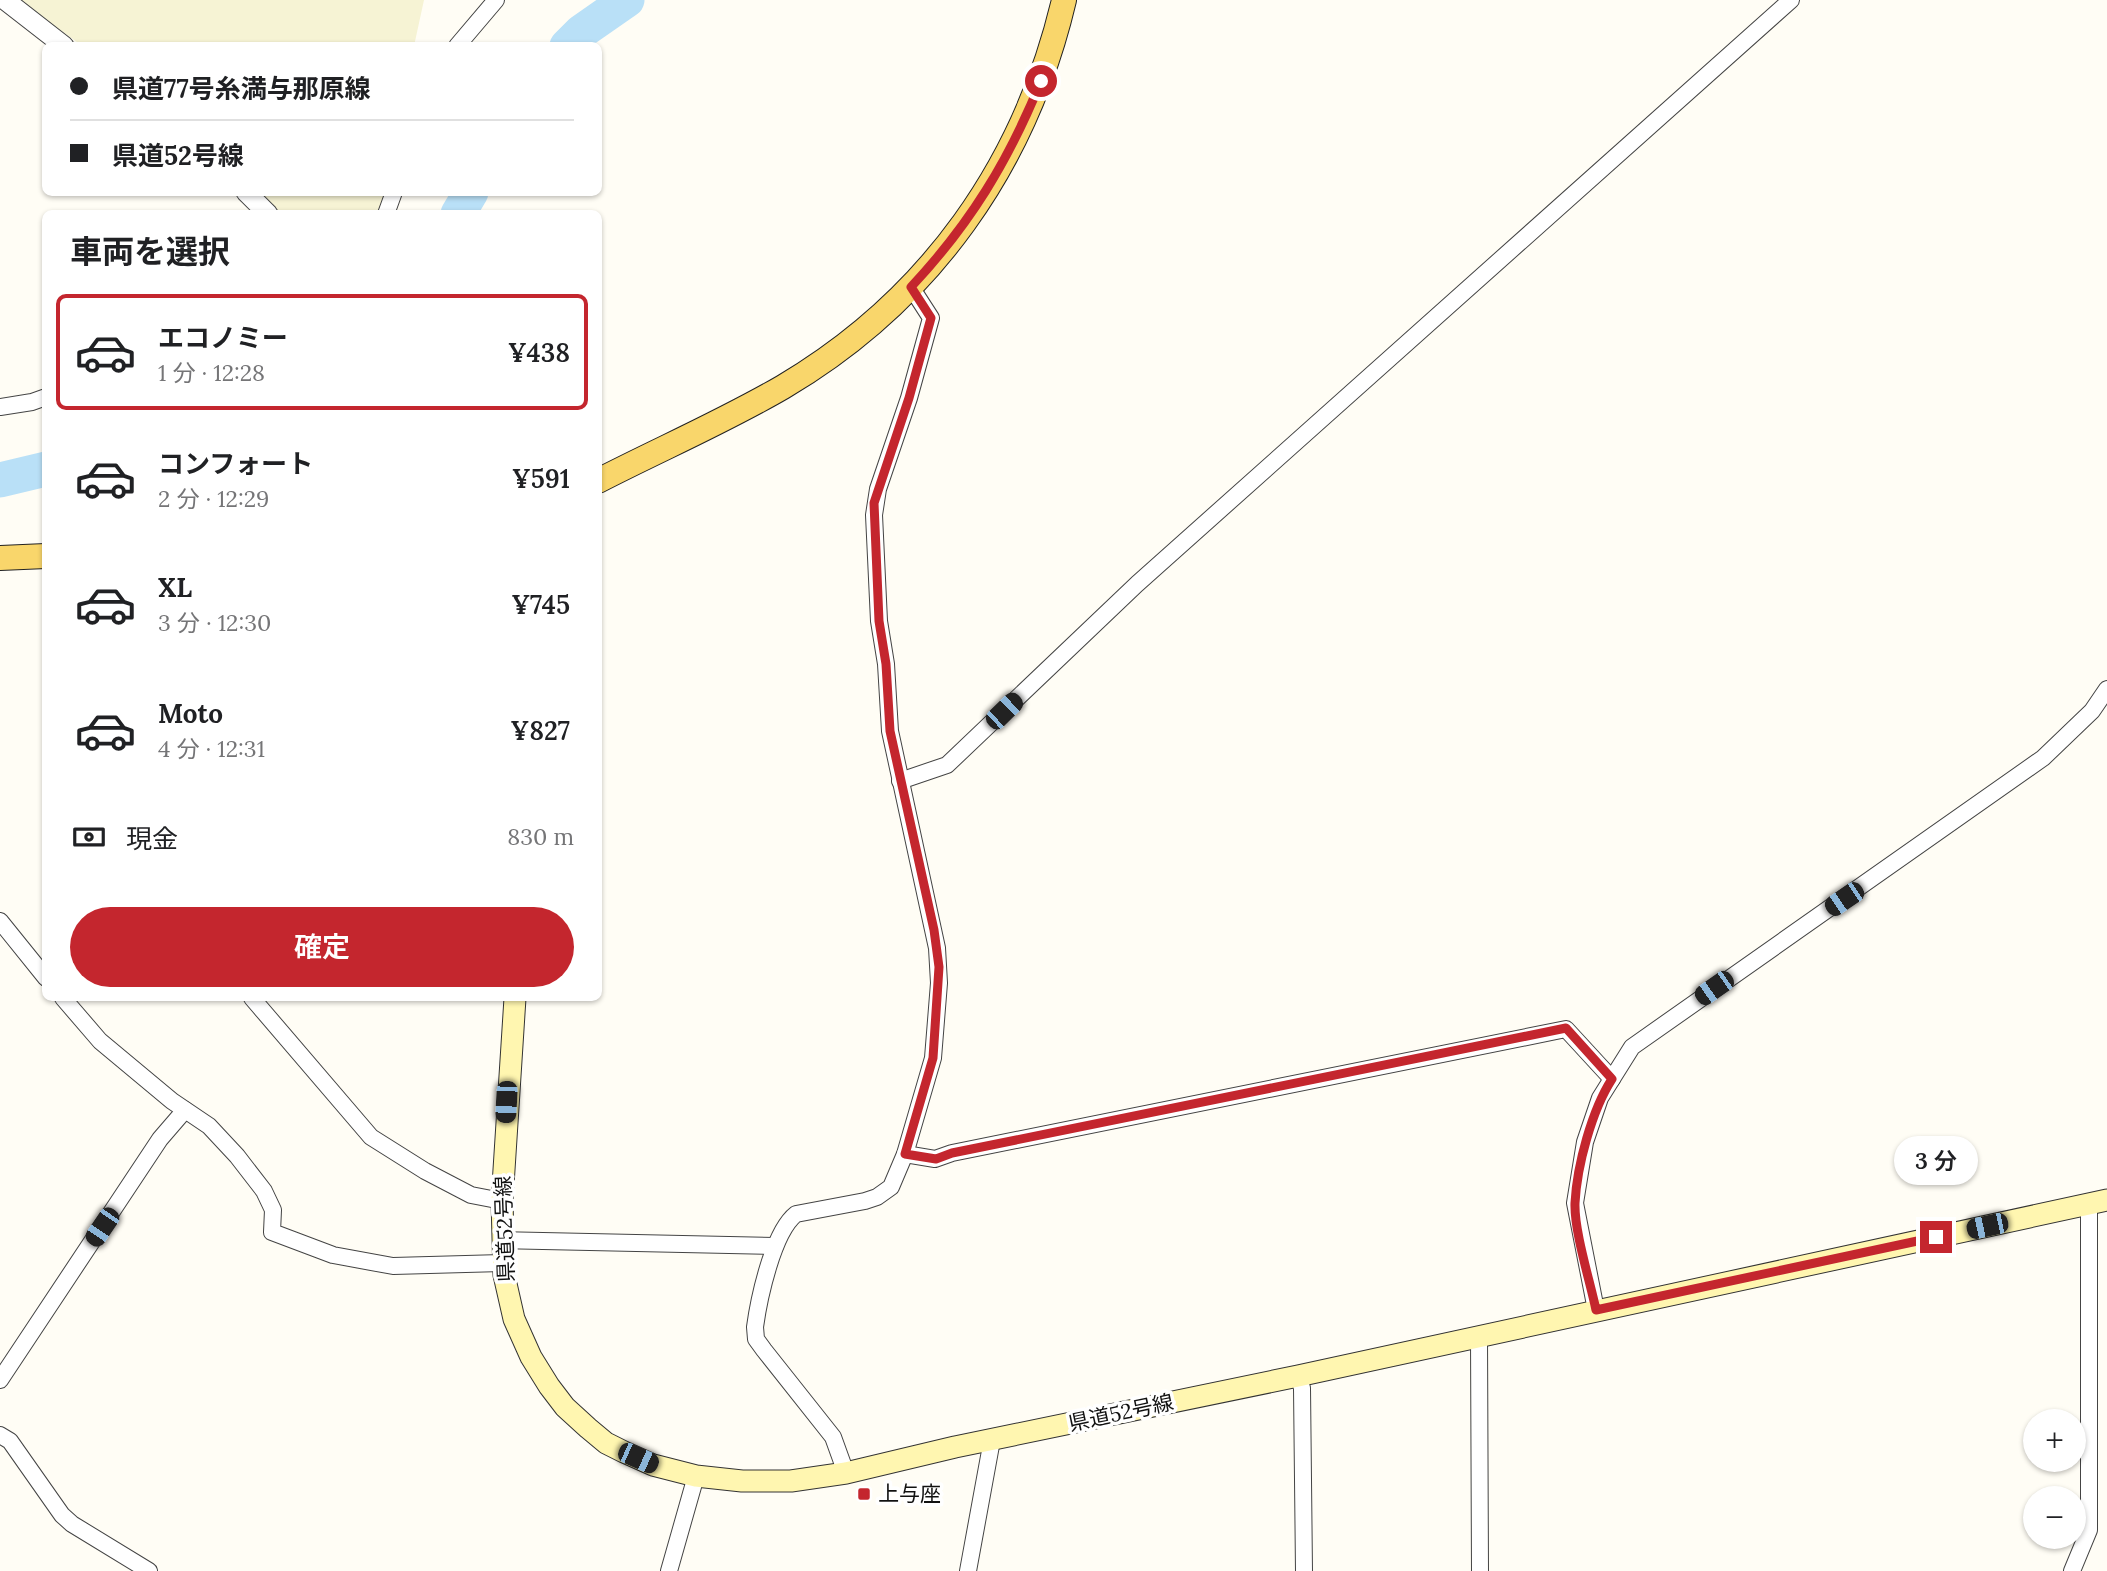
<!DOCTYPE html>
<html lang="ja">
<head>
<meta charset="utf-8">
<style>
  body { margin:0; font-family:Lora,"Noto Sans JP",serif; background:#f6f6f6; color:#202124; height:100vh; display:flex; flex-direction:column; font-size:26px; white-space:nowrap }
  * { box-sizing:border-box; margin:0 }
  p { font-size:23px; color:#757577 }
  .icon { flex:none; width:38px; height:38px; fill:none; stroke:currentColor; stroke-width:2; stroke-linecap:round; stroke-linejoin:round }
  .map { position:relative; flex:1; overflow:hidden }
  .details { position:absolute; left:42px; top:210px; width:560px; height:791px; display:flex; flex-direction:column; background:#fff; border-radius:10px; box-shadow:0 2px 5px #0004 }
  .details>* { flex:none }
  .banner { position:absolute; left:42px; top:42px; width:560px; height:154px; border-radius:10px; box-shadow:0 2px 5px #0004; display:grid; align-content:center; height:154px; padding:0 28px; background:#fff }
  .fabs { position:absolute; left:2023px; top:1409px; display:grid; gap:14px }
  .fabs a { display:grid; place-items:center; width:63px; height:63px; border-radius:50%; background:#fff; box-shadow:0 2px 5px #0004; font-size:35px }
  .end { position:absolute; width:32px; height:32px; margin:-16px; border:9px solid #c4262e; background:#fff; box-shadow:0 0 0 4px #fff }
  .from { border-radius:50% }
  .bubble { position:absolute; height:49px; border-radius:24px; background:#fff; box-shadow:0 2px 5px #0004; font-size:23px; font-weight:600; line-height:49px; text-align:center }
  .car { position:absolute; width:21px; height:42px; margin:-21px -10px; border-radius:9px; box-shadow:0 0 5px 2px #0007; background:linear-gradient(#222 24%,#8ab4d8 0 40%,#222 0 76%,#8ab4d8 0 86%,#222 0) }
  .banner b { display:flex; align-items:center; gap:24px; height:66px; font-size:26px }
  .banner b+b { border-top:2px solid #e0e0e0 }
  .banner i { width:18px; height:18px; background:#202124 }
  ul { padding:0; list-style:none }
  li { display:flex; align-items:center; gap:21px; height:116px; margin:0 14px 10px; padding:0 14px; border:4px solid transparent; border-radius:10px }
  li div { flex:1 }
  li b { display:block; font-size:26px }
  li em { font-style:normal; font-weight:600 }
  li.current { border-color:#c4262e }
  li>.icon { width:63px; height:63px; stroke-width:1.5 }
  h2 { padding:0 28px; font-size:32px; line-height:84px }
  .pay { display:flex; align-items:center; gap:18px; height:77px; padding:0 28px; font-size:26px }
  .pay p { margin-inline-start:auto }
  .cta { display:flex; gap:14px; margin-top:auto; padding:14px 28px }
  .cta a { flex:1; height:80px; border-radius:42px; background:#c4262e; color:#fff; font-size:28px; font-weight:600; line-height:80px; text-align:center }
  .map>svg:first-child { display:block }
</style>
</head>
<body>
<div class="map">
<svg width="2107" height="1571" viewBox="0 0 2107 1571">
  <rect width="100%" height="100%" fill="#fffdf5"/>
  <g fill="#f6f3d4">
    <path d="M 19,0 L 424,0 L 414,46 L 81,45 Z"/>
    <path d="M 260,193 L 386,193 L 380,214 L 281,213 Z"/>
  </g>
  <g fill="none" stroke-linecap="round" stroke-linejoin="round">
    <g stroke="#b9e0f7" stroke-width="35">
      <path d="M 567,46 L 581,32 L 627,0"/>
      <path d="M 458,214 L 471,192"/>
      <path d="M 0,480 L 46,469"/>
    </g>
    <g stroke="#444" stroke-width="18">
      <g id="minor">
        <path d="M 457,46 L 496,0"/>
        <path d="M 386,214 L 394,192"/>
        <path d="M 0,407 L 32,402 L 46,397"/>
        <path d="M 900,781 L 947,765 L 1137,584 L 1791,0"/>
        <path d="M 0,921 L 46,978"/>
        <path d="M 63,998 L 100,1041 L 172,1101 L 209,1126 L 237,1156 L 264,1191 L 273,1210 L 272,1232 L 333,1255 L 393,1266 L 502,1263"/>
        <path d="M 252,998 L 371,1137 L 425,1171 L 471,1195 L 502,1201"/>
        <path d="M 905,1154 L 935,1159 L 952,1153 L 1566,1029 L 1612,1079"/>
        <path d="M 502,1240 L 775,1246"/>
        <path d="M 1596,1310 L 1575,1203 L 1585,1142 L 1600,1098 L 1632,1047 L 2043,758 L 2092,711 L 2107,689"/>
        <path d="M 1479,1337 L 1480,1571"/>
        <path d="M 1298,1376 L 1302,1388 L 1304,1571"/>
        <path d="M 0,1380 L 160,1139 L 185,1110"/>
        <path d="M 0,1435 L 10,1441 L 62,1515 L 72,1524 L 149,1571"/>
        <path d="M 846,1473 L 833,1437 L 764,1350 L 756,1339 L 755,1327 C 759,1298 773,1232 796,1214 L 865,1201 L 877,1197 L 891,1187 L 905,1154 L 933,1058 L 939,983 L 937,948 L 890,731 L 886,664 L 879,621 L 874,515 L 878,489 L 909,398 L 931,318 L 911,287"/>
        <path d="M 669,1571 L 696,1476"/>
        <path d="M 968,1571 L 992,1440"/>
        <path d="M 2072,1571 L 2089,1530 L 2089,1203"/>
      </g>
    </g>
    <g stroke="#444" stroke-width="21">
      <g id="tertiary">
        <path d="M 5,0 L 64,46"/>
        <path d="M 246,192 L 268,214"/>
      </g>
    </g>
    <g stroke="#333" stroke-width="23">
      <path id="secondary" d="M 515,998 L 502,1201 L 504,1275 L 514,1319 L 531,1357 L 549,1386 L 565,1407 L 588,1428 L 606,1443 L 624,1452 L 653,1465 L 696,1476 L 742,1481 L 791,1481 L 846,1473 L 955,1447 L 1298,1376 L 2107,1200"/>
    </g>
    <g stroke="#222" stroke-width="26">
      <g id="primary">
        <path d="M 598,481 C 660,449 723,422 783,387 C 930,300 1025,165 1064,0"/>
        <path d="M 0,558 L 46,556"/>
      </g>
    </g>
    <use href="#minor" stroke="#fff" stroke-width="16"/>
    <use href="#tertiary" stroke="#fff" stroke-width="19"/>
    <use href="#secondary" stroke="#fff6b0" stroke-width="21"/>
    <use href="#primary" stroke="#f9d66b" stroke-width="24"/>
  </g>
  <g fill="none" stroke-linecap="round" stroke-linejoin="round">
    <path stroke="#c4262e" stroke-width="9" d="M 1041,81 C 1008,162 970,224 911,287 L 931,318 L 909,398 L 874,503 L 879,621 L 886,664 L 890,731 L 934,930 L 939,967 L 933,1058 L 905,1154 L 936,1159 L 952,1153 L 1566,1028 L 1612,1079 C 1592,1110 1577,1165 1575,1203 C 1574,1231 1590,1281 1596,1310 L 1936,1237"/>
  </g>
  <rect fill="#c4262e" stroke="#fff" stroke-width="2.5" x="857" y="1487" width="14" height="14" rx="3.5"/>
  <g text-anchor="middle" stroke-width="7" stroke-linejoin="round" paint-order="stroke">
    <g font-size="21" fill="#111" stroke="#fff">
      <text transform="translate(505 1229) rotate(-92)" y="7">県道52号線</text>
      <text transform="translate(1121 1413) rotate(-12)" y="7">県道52号線</text>
    </g>
    <g font-size="21" fill="#111" stroke="#fff" text-anchor="start">
      <text x="878" y="1501">上与座</text>
    </g>
  </g>
</svg>
<div class="fabs">
<a>+</a>
<a>−</a>
</div>
<i class="end from" style="left:1041px;top:81px"></i>
<i class="end" style="left:1936px;top:1237px"></i>
<div class="bubble" style="left:1894px;top:1136px;width:84px">3 分</div>
<i class="car" style="left:1004px;top:711px;rotate:46deg"></i>
<i class="car" style="left:1844px;top:899px;rotate:236deg"></i>
<i class="car" style="left:1714px;top:988px;rotate:235deg"></i>
<i class="car" style="left:506px;top:1102px;rotate:183deg"></i>
<i class="car" style="left:1987px;top:1226px;rotate:258deg"></i>
<i class="car" style="left:102px;top:1227px;rotate:214deg"></i>
<i class="car" style="left:638px;top:1458px;rotate:114deg"></i>
<div class="banner">
<b><i class="from"></i>県道77号糸満与那原線</b>
<b><i></i>県道52号線</b>
</div>
<section class="details">
<h2>車両を選択</h2>
<ul>
<li class="current"><svg class="icon" aria-label="car" viewBox="0 0 24 24"><path d="M5 17H2v-5l4-1 3-4h7l3 4 3 1v5h-3M9 17h6M6 11h13"/><circle cx="7" cy="17" r="2"/><circle cx="17" cy="17" r="2"/></svg><div><b>エコノミー</b><p>1 分 · 12:28</p></div><em>¥438</em></li>
<li><svg class="icon" aria-label="car" viewBox="0 0 24 24"><path d="M5 17H2v-5l4-1 3-4h7l3 4 3 1v5h-3M9 17h6M6 11h13"/><circle cx="7" cy="17" r="2"/><circle cx="17" cy="17" r="2"/></svg><div><b>コンフォート</b><p>2 分 · 12:29</p></div><em>¥591</em></li>
<li><svg class="icon" aria-label="car" viewBox="0 0 24 24"><path d="M5 17H2v-5l4-1 3-4h7l3 4 3 1v5h-3M9 17h6M6 11h13"/><circle cx="7" cy="17" r="2"/><circle cx="17" cy="17" r="2"/></svg><div><b>XL</b><p>3 分 · 12:30</p></div><em>¥745</em></li>
<li><svg class="icon" aria-label="car" viewBox="0 0 24 24"><path d="M5 17H2v-5l4-1 3-4h7l3 4 3 1v5h-3M9 17h6M6 11h13"/><circle cx="7" cy="17" r="2"/><circle cx="17" cy="17" r="2"/></svg><div><b>Moto</b><p>4 分 · 12:31</p></div><em>¥827</em></li>
</ul>
<div class="pay"><svg class="icon" aria-label="cash" viewBox="0 0 24 24"><path d="M3 7h18v10H3z"/><circle cx="12" cy="12" r="2"/></svg>現金<p>830 m</p></div>
<div class="cta"><a>確定</a></div>
</section>
</div>
</body>
</html>
